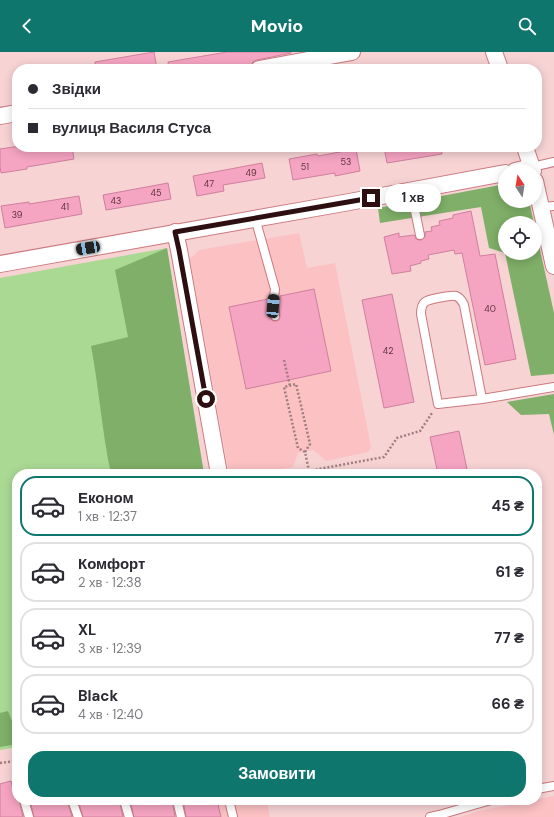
<!DOCTYPE html>
<html lang="uk">
<head>
<meta charset="utf-8">
<style>
  body { margin:0; font-family:"DM Sans",sans-serif; background:#f7f7f7; color:#2b2b33; height:100vh; display:flex; flex-direction:column; font-size:15px; white-space:nowrap }
  * { box-sizing:border-box; margin:0 }
  p { font-size:13px; color:#7c7c81 }
  .icon { flex:none; width:22px; height:22px; fill:none; stroke:currentColor; stroke-width:2; stroke-linecap:round; stroke-linejoin:round }
  .map { position:relative; flex:1; overflow:hidden }
  .panel { position:absolute; left:12px; top:417px; width:530px; height:336px; display:flex; flex-direction:column; background:#fff; border-radius:16px; box-shadow:0 2px 10px #0003 }
  .panel>* { flex:none }
  .banner { position:absolute; left:12px; top:12px; width:530px; height:88px; border-radius:16px; box-shadow:0 2px 10px #0003; display:grid; align-content:center; height:88px; padding:0 16px; background:#fff }
  .needle { width:26px; rotate:348deg }
  .controls { position:absolute; left:498px; top:112px; display:grid; gap:8px }
  .controls a { display:grid; place-items:center; width:44px; height:44px; border-radius:50%; background:#fff; box-shadow:0 2px 10px #0003; font-size:20px }
  .end { position:absolute; width:18px; height:18px; margin:-9px; border:5px solid #2d0e11; background:#fff; box-shadow:0 0 0 2px #fff }
  .from { border-radius:50% }
  .bubble { position:absolute; height:28px; border-radius:14px; background:#fff; box-shadow:0 2px 10px #0003; font-size:13px; font-weight:700; line-height:28px; text-align:center }
  .car { position:absolute; width:12px; height:24px; margin:-12px -6px; border-radius:5px; box-shadow:0 0 3px 1px #0007; background:linear-gradient(#222 24%,#8ab4d8 0 40%,#222 0 76%,#8ab4d8 0 86%,#222 0) }
  .banner b { display:flex; align-items:center; gap:14px; height:38px; font-size:15px }
  .banner b+b { border-top:1px solid #e1e1e2 }
  .banner i { width:10px; height:10px; background:#2b2b33 }
  ul { padding:7px 0 0; list-style:none }
  li { display:flex; align-items:center; gap:12px; height:60px; margin:0 8px 6px; padding:0 8px; border:2px solid #e1e1e2; border-radius:16px }
  li div { flex:1 }
  li b { display:block; font-size:15px }
  li em { font-style:normal; font-weight:700 }
  li.selected { border-color:#0f766e }
  li>.icon { width:36px; height:36px; stroke-width:1.5 }
  .primary-button { display:flex; gap:8px; margin-top:auto; padding:8px 16px }
  .primary-button a { flex:1; height:46px; border-radius:16px; background:#0f766e; color:#fff; font-size:16px; font-weight:700; line-height:46px; text-align:center }
  header { display:flex; justify-content:space-between; align-items:center; height:52px; padding:0 16px; background:#0f766e; color:#fff; font-size:18px; font-weight:700 }
  .map>svg:first-child { display:block }
</style>
</head>
<body>
<header><svg class="icon" aria-label="back" viewBox="0 0 24 24"><path d="M15 5l-7 7 7 7"/></svg>Movio<svg class="icon" aria-label="search" viewBox="0 0 24 24"><circle cx="10" cy="10" r="6"/><path d="M15 15l6 6"/></svg></header>
<div class="map">
<svg width="554" height="765" viewBox="0 0 554 765">
  <rect width="100%" height="100%" fill="#f7d3d4"/>
  <g fill="#fbc1c3">
    <path d="M 299,181 L 307,216 L 335,211 L 371,395 L 368,400 L 326,409 L 313,398 L 298,401 L 293,415 L 254,422 L 229,422 L 190,207 L 199,198 Z"/>
    <path d="M 17,728 L 17,748 L 266,748 L 270,765 L 0,765 L 0,731 Z"/>
    <path d="M 554,744 L 554,765 L 460,765 L 479,759 Z"/>
  </g>
  <path fill="#aad994" d="M 167,196 L 204,422 L 17,422 L 17,695 L 0,698 L 0,226 Z"/>
  <g fill="#7faf68">
    <path d="M 505,132 L 505,149 L 529,149 L 534,171 L 505,171 L 505,201 L 535,201 L 535,175 L 554,261 L 554,322 L 531,324 L 505,201 L 489,196 L 481,155 L 380,171 L 378,156 Z"/>
    <path d="M 167,196 L 204,422 L 111,422 C 102,380 99,336 91,294 L 128,285 L 115,218 Z"/>
    <path d="M 554,342 L 554,383 L 549,362 L 521,363 L 507,350 Z"/>
    <path d="M 8,659 L 14,674 L 17,676 L 17,692 L 0,695 L 0,661 Z"/>
  </g>
  <g fill="#f5a4c2" stroke="#ce809d">
    <path d="M 154,0 L 157,17 L 95,17 L 95,10 Z"/>
    <path d="M 227,0 L 291,0 L 291,1 L 257,8 L 253,10 L 250,16 L 243,17 L 169,17 L 168,10 Z"/>
    <path d="M 13,95 L 72,95 L 74,107 L 27,115 L 27,117 L 1,121 L 0,114 L 0,97 Z"/>
    <path d="M 384,95 L 441,95 L 442,102 L 387,111 Z"/>
    <path d="M 356,97 L 360,119 L 335,124 L 335,121 L 293,128 L 289,107 L 317,102 L 318,104 Z"/>
    <path d="M 262,111 L 265,126 L 223,133 L 224,139 L 197,144 L 193,124 Z"/>
    <path d="M 168,131 L 171,147 L 106,158 L 103,143 Z"/>
    <path d="M 79,144 L 82,162 L 5,176 L 1,154 L 29,150 L 29,152 Z"/>
    <path d="M 471,159 L 480,204 L 495,202 L 516,307 L 485,313 L 462,201 L 455,202 L 454,198 L 428,203 L 429,207 L 421,209 L 421,211 L 410,214 L 411,219 L 392,222 L 384,185 L 399,181 L 399,185 L 414,183 L 416,187 L 419,188 L 421,188 L 425,185 L 425,180 L 432,179 L 431,175 L 440,173 L 439,169 L 453,166 L 453,163 Z"/>
    <path d="M 314,237 L 331,319 L 246,337 L 229,255 L 268,247 L 268,255 L 270,265 L 273,269 L 276,269 L 279,268 L 280,265 L 279,254 L 280,244 Z"/>
    <path d="M 392,242 L 414,350 L 384,356 L 362,248 Z"/>
    <path d="M 459,379 L 468,422 L 438,422 L 430,385 Z"/>
    <path d="M 11,729 L 16,748 L 19,748 L 23,765 L 0,765 L 0,732 Z"/>
    <path d="M 30,748 L 67,748 L 72,765 L 34,765 Z"/>
    <path d="M 78,748 L 119,748 L 123,765 L 83,765 Z"/>
    <path d="M 130,748 L 172,748 L 175,765 L 134,765 Z"/>
    <path d="M 183,748 L 201,748 L 202,751 L 217,748 L 221,765 L 186,765 Z"/>
  </g>
  <g fill="none" stroke-linecap="round" stroke-linejoin="round">
    <g stroke="#cb797e" stroke-width="10">
      <g id="service">
        <path d="M 532,115 L 554,110"/>
        <path d="M 411,139 L 420,183"/>
        <path d="M 541,155 L 554,154"/>
        <path d="M 255,166 L 261,187 L 275,237 L 273,254 L 275,264"/>
        <path d="M 482,347 L 464,253 C 462,249 461,246 456,244 C 451,243 429,247 425,250 C 421,253 421,258 421,262 L 438,352 L 482,347 L 554,335"/>
        <path d="M 537,737 L 554,734"/>
        <path d="M 24,748 L 29,765"/>
        <path d="M 72,748 L 78,765"/>
        <path d="M 124,748 L 129,765"/>
        <path d="M 177,748 L 181,765"/>
        <path d="M 229,748 L 233,765"/>
        <path d="M 430,765 L 439,763 L 491,748"/>
      </g>
    </g>
    <g stroke="#cb797e" stroke-width="18">
      <g id="minor">
        <path d="M 494,0 L 500,17"/>
        <path d="M 259,17 L 352,0"/>
        <path d="M 0,64 L 17,61"/>
        <path d="M 525,95 L 533,119"/>
        <path d="M 515,119 L 532,115"/>
        <path d="M 535,129 L 554,214"/>
        <path d="M 175,180 L 179,198 L 219,422"/>
        <path d="M 0,212 L 344,151 L 505,121"/>
      </g>
    </g>
    <g stroke="#a07e80" stroke-width="2.5" stroke-dasharray="2 2" stroke-linecap="butt">
      <path d="M 284,308 L 290,334"/>
      <path d="M 305,400 L 310,392 L 296,332 L 284,335 L 298,396 L 305,400 L 309,419"/>
      <path d="M 292,422 L 384,405 L 397,386 L 420,379 L 432,361"/>
      <path d="M 0,711 L 17,709"/>
    </g>
    <use href="#service" stroke="#fff" stroke-width="8"/>
    <use href="#minor" stroke="#fff" stroke-width="16"/>
  </g>
  <g fill="none" stroke-linecap="round" stroke-linejoin="round">
    <path stroke="#2d0e11" stroke-width="5" d="M 206,347 L 179,198 L 175,180 L 371,146"/>
  </g>
  <g text-anchor="middle" stroke-width="3" stroke-linejoin="round" paint-order="stroke">
    <g font-size="9" fill="#5f343d">
      <text x="346" y="113">53</text>
      <text x="305" y="118">51</text>
      <text x="251" y="124">49</text>
      <text x="209" y="135">47</text>
      <text x="156" y="144">45</text>
      <text x="116" y="152">43</text>
      <text x="65" y="158">41</text>
      <text x="17" y="166">39</text>
      <text x="490" y="260">40</text>
      <text x="388" y="302">42</text>
    </g>
  </g>
</svg>
<div class="controls">
<a><svg class="needle" viewBox="-14 -14 28 28"><path d="M0-13l5 13h-10z" fill="#e53935"/><path d="M0 13l5-13h-10z" fill="#7c7c81"/></svg></a>
<a><svg class="icon" aria-label="locate" viewBox="0 0 24 24"><circle cx="12" cy="12" r="6"/><path d="M12 2v4M12 18v4M2 12h4M18 12h4"/></svg></a>
</div>
<i class="end from" style="left:206px;top:347px"></i>
<i class="end" style="left:371px;top:146px"></i>
<div class="bubble" style="left:385px;top:132px;width:56px">1 хв</div>
<i class="car" style="left:88px;top:196px;rotate:260deg"></i>
<i class="car" style="left:273px;top:254px;rotate:5deg"></i>
<div class="banner">
<b><i class="from"></i>Звідки</b>
<b><i></i>вулиця Василя Стуса</b>
</div>
<section class="panel">
<ul>
<li class="selected"><svg class="icon" aria-label="car" viewBox="0 0 24 24"><path d="M5 17H2v-5l4-1 3-4h7l3 4 3 1v5h-3M9 17h6M6 11h13"/><circle cx="7" cy="17" r="2"/><circle cx="17" cy="17" r="2"/></svg><div><b>Економ</b><p>1 хв · 12:37</p></div><em>45 ₴</em></li>
<li><svg class="icon" aria-label="car" viewBox="0 0 24 24"><path d="M5 17H2v-5l4-1 3-4h7l3 4 3 1v5h-3M9 17h6M6 11h13"/><circle cx="7" cy="17" r="2"/><circle cx="17" cy="17" r="2"/></svg><div><b>Комфорт</b><p>2 хв · 12:38</p></div><em>61 ₴</em></li>
<li><svg class="icon" aria-label="car" viewBox="0 0 24 24"><path d="M5 17H2v-5l4-1 3-4h7l3 4 3 1v5h-3M9 17h6M6 11h13"/><circle cx="7" cy="17" r="2"/><circle cx="17" cy="17" r="2"/></svg><div><b>XL</b><p>3 хв · 12:39</p></div><em>77 ₴</em></li>
<li><svg class="icon" aria-label="car" viewBox="0 0 24 24"><path d="M5 17H2v-5l4-1 3-4h7l3 4 3 1v5h-3M9 17h6M6 11h13"/><circle cx="7" cy="17" r="2"/><circle cx="17" cy="17" r="2"/></svg><div><b>Black</b><p>4 хв · 12:40</p></div><em>66 ₴</em></li>
</ul>
<div class="primary-button"><a>Замовити</a></div>
</section>
</div>
</body>
</html>
